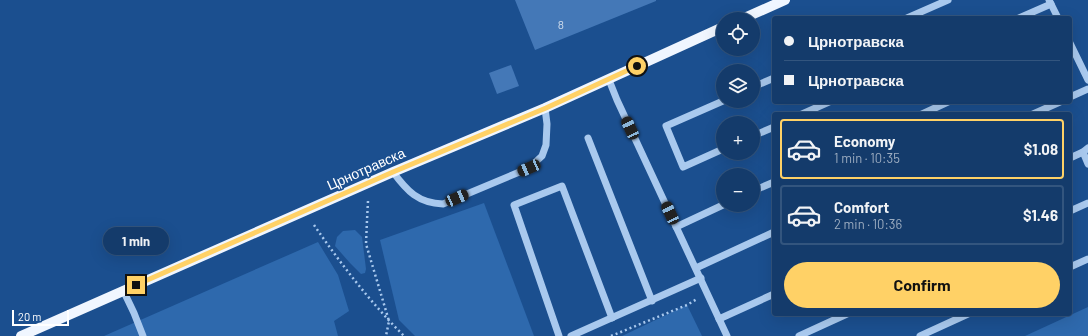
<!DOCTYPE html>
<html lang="en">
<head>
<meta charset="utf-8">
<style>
  body { margin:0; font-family:Barlow,sans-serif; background:#214673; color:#f1f3f6; height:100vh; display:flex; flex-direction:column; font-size:15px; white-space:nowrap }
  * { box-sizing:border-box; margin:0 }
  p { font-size:13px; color:#9dadc1 }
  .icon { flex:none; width:22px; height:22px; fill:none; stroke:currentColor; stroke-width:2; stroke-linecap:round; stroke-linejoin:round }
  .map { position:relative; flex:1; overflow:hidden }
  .details { position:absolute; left:772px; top:112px; width:300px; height:204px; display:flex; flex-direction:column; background:#143b6b; border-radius:4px; box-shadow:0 4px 16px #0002,0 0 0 1px #33557e }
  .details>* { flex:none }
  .hud { position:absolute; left:772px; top:16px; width:300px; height:88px; border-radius:4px; box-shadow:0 4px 16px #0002,0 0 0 1px #33557e; display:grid; align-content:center; height:88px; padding:0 12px; background:#143b6b }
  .controls { position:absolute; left:716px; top:12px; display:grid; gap:8px }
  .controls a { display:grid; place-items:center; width:44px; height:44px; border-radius:50%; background:#143b6b; box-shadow:0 4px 16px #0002,0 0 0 1px #33557e; font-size:20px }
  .scale { position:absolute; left:12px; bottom:10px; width:57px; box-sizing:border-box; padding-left:4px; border:2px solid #fff; border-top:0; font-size:11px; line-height:14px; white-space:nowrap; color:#fff; -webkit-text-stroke:3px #1b4f8f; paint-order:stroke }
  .end { position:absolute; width:18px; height:18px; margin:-9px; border:5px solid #ffd166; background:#111; box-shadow:0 0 0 2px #111 }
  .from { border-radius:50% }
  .bubble { position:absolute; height:28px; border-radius:14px; background:#143b6b; box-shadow:0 4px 16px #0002,0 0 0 1px #33557e; font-size:13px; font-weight:700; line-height:28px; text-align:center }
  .car { position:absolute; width:12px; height:24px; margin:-12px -6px; border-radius:5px; box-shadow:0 0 3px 1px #0007; background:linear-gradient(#222 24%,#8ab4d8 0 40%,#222 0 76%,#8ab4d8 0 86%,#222 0) }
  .hud b { display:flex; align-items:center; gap:14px; height:38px; font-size:15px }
  .hud b+b { border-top:1px solid #33557e }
  .hud i { width:10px; height:10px; background:#f1f3f6 }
  ul { padding:7px 0 0; list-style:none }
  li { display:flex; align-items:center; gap:12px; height:60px; margin:0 8px 6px; padding:0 4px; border:2px solid #33557e; border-radius:4px }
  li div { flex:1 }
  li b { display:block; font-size:15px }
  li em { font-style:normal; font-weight:700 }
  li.selected { border-color:#ffd166 }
  li>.icon { width:36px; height:36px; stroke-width:1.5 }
  .cta { display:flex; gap:8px; margin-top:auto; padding:8px 12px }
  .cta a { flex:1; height:46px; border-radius:24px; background:#ffd166; color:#111; font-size:16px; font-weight:700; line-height:46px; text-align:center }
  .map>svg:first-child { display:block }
</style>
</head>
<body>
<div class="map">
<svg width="1088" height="336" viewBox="0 0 1088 336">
  <rect width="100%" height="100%" fill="#1b4f8f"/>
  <g fill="#2e69ad">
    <path d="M 484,203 L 534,336 L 415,336 L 399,320 L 380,240 Z"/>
    <path d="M 355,230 L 362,237 L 366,269 L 365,273 L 361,274 L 350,263 L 335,246 L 337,237 L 343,231 Z"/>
    <path d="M 318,242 L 338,275 L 349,311 L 334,321 L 338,336 L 104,336 Z"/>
    <path d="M 687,305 L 702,336 L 622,336 Z"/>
    <path d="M 1088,307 L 1088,336 L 1025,336 Z"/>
  </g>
  <g fill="#4478b7">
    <path d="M 515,0 L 656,0 L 656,1 L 535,50 Z"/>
    <path d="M 511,65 L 519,86 L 497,94 L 489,73 Z"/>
  </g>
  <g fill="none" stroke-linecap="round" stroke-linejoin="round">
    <g stroke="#a9c9ee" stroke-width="2.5" stroke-dasharray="2 3" stroke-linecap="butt">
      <path d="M 368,201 L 367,220 L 366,244 L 389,321 L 386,336"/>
      <path d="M 314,225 C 341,264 370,302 404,336"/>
      <path d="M 611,336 L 687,305 L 697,299"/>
    </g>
    <g stroke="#a9c9ee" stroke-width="7">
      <path d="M 1049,0 L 1058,18"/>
      <path d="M 907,18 L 948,0"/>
      <path d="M 1019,18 L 1051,4"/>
      <path d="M 1070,43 L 1088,80"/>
      <path d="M 609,80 L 617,100 L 727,336"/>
      <path d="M 753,87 L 774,78"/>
      <path d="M 1070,97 L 1088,89"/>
      <path d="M 723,101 L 666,126 L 683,167 L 723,149"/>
      <path d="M 802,114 L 829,102"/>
      <path d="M 922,114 L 948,102"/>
      <path d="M 1033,114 L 1060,102"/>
      <path d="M 753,136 L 774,127"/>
      <path d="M 588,138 L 652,301"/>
      <path d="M 1083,152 L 1088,164"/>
      <path d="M 1070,158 L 1083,152 L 1088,148"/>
      <path d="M 393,172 C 407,191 418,203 443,204 L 529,168 L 542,156 L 546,145 L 547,124 L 545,108"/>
      <path d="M 753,191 L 774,182"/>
      <path d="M 1070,211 L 1088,203"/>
      <path d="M 676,227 L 723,205"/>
      <path d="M 1070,267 L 1088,259"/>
      <path d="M 696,268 L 774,232"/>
      <path d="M 123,290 L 134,313 L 143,336"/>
      <path d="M 719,319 L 774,294"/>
      <path d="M 559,336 L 514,205 L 562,186 L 612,318"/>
      <path d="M 571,336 L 701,278"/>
      <path d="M 799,336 L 847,314"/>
      <path d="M 920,336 L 968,314"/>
    </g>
    <g stroke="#f0f6ff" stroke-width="10">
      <path d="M 742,19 L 785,0"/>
      <path d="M 21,336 L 393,172 L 545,108 L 723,27"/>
    </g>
  </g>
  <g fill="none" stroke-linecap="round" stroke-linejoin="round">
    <path stroke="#ffd166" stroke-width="5" d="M 136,285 L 393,172 L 546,108 L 637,66"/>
  </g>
  <g text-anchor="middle" stroke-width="3.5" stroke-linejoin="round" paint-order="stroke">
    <g font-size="12" fill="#d0dded">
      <text x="561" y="29">8</text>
    </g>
    <g font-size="14" fill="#fff" stroke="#1b4f8f">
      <text transform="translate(366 169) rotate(-24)" y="5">Црнотравска</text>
    </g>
  </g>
</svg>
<div class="controls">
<a><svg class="icon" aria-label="locate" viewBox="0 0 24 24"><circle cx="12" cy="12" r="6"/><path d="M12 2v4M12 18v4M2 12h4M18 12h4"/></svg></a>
<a><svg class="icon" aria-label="layers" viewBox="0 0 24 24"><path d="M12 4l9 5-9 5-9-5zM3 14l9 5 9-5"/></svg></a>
<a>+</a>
<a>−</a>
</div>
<div class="scale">20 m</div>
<i class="end from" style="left:637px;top:66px"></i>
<i class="end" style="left:136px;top:285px"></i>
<div class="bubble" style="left:103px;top:227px;width:66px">1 min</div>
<i class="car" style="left:630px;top:128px;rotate:335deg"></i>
<i class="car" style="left:529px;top:168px;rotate:247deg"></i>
<i class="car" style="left:457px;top:198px;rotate:67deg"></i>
<i class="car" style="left:670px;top:213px;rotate:335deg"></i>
<div class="hud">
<b><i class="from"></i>Црнотравска</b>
<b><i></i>Црнотравска</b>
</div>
<section class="details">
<ul>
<li class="selected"><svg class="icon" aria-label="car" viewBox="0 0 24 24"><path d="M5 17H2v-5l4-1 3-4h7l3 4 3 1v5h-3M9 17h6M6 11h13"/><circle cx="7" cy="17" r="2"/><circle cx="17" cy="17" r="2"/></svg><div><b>Economy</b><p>1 min · 10:35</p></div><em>$1.08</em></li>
<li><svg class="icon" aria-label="car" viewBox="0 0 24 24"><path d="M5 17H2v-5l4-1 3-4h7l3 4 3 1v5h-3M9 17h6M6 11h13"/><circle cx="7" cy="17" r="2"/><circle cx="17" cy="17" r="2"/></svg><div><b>Comfort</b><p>2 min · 10:36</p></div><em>$1.46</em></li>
</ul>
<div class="cta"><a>Confirm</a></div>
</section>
</div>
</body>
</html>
